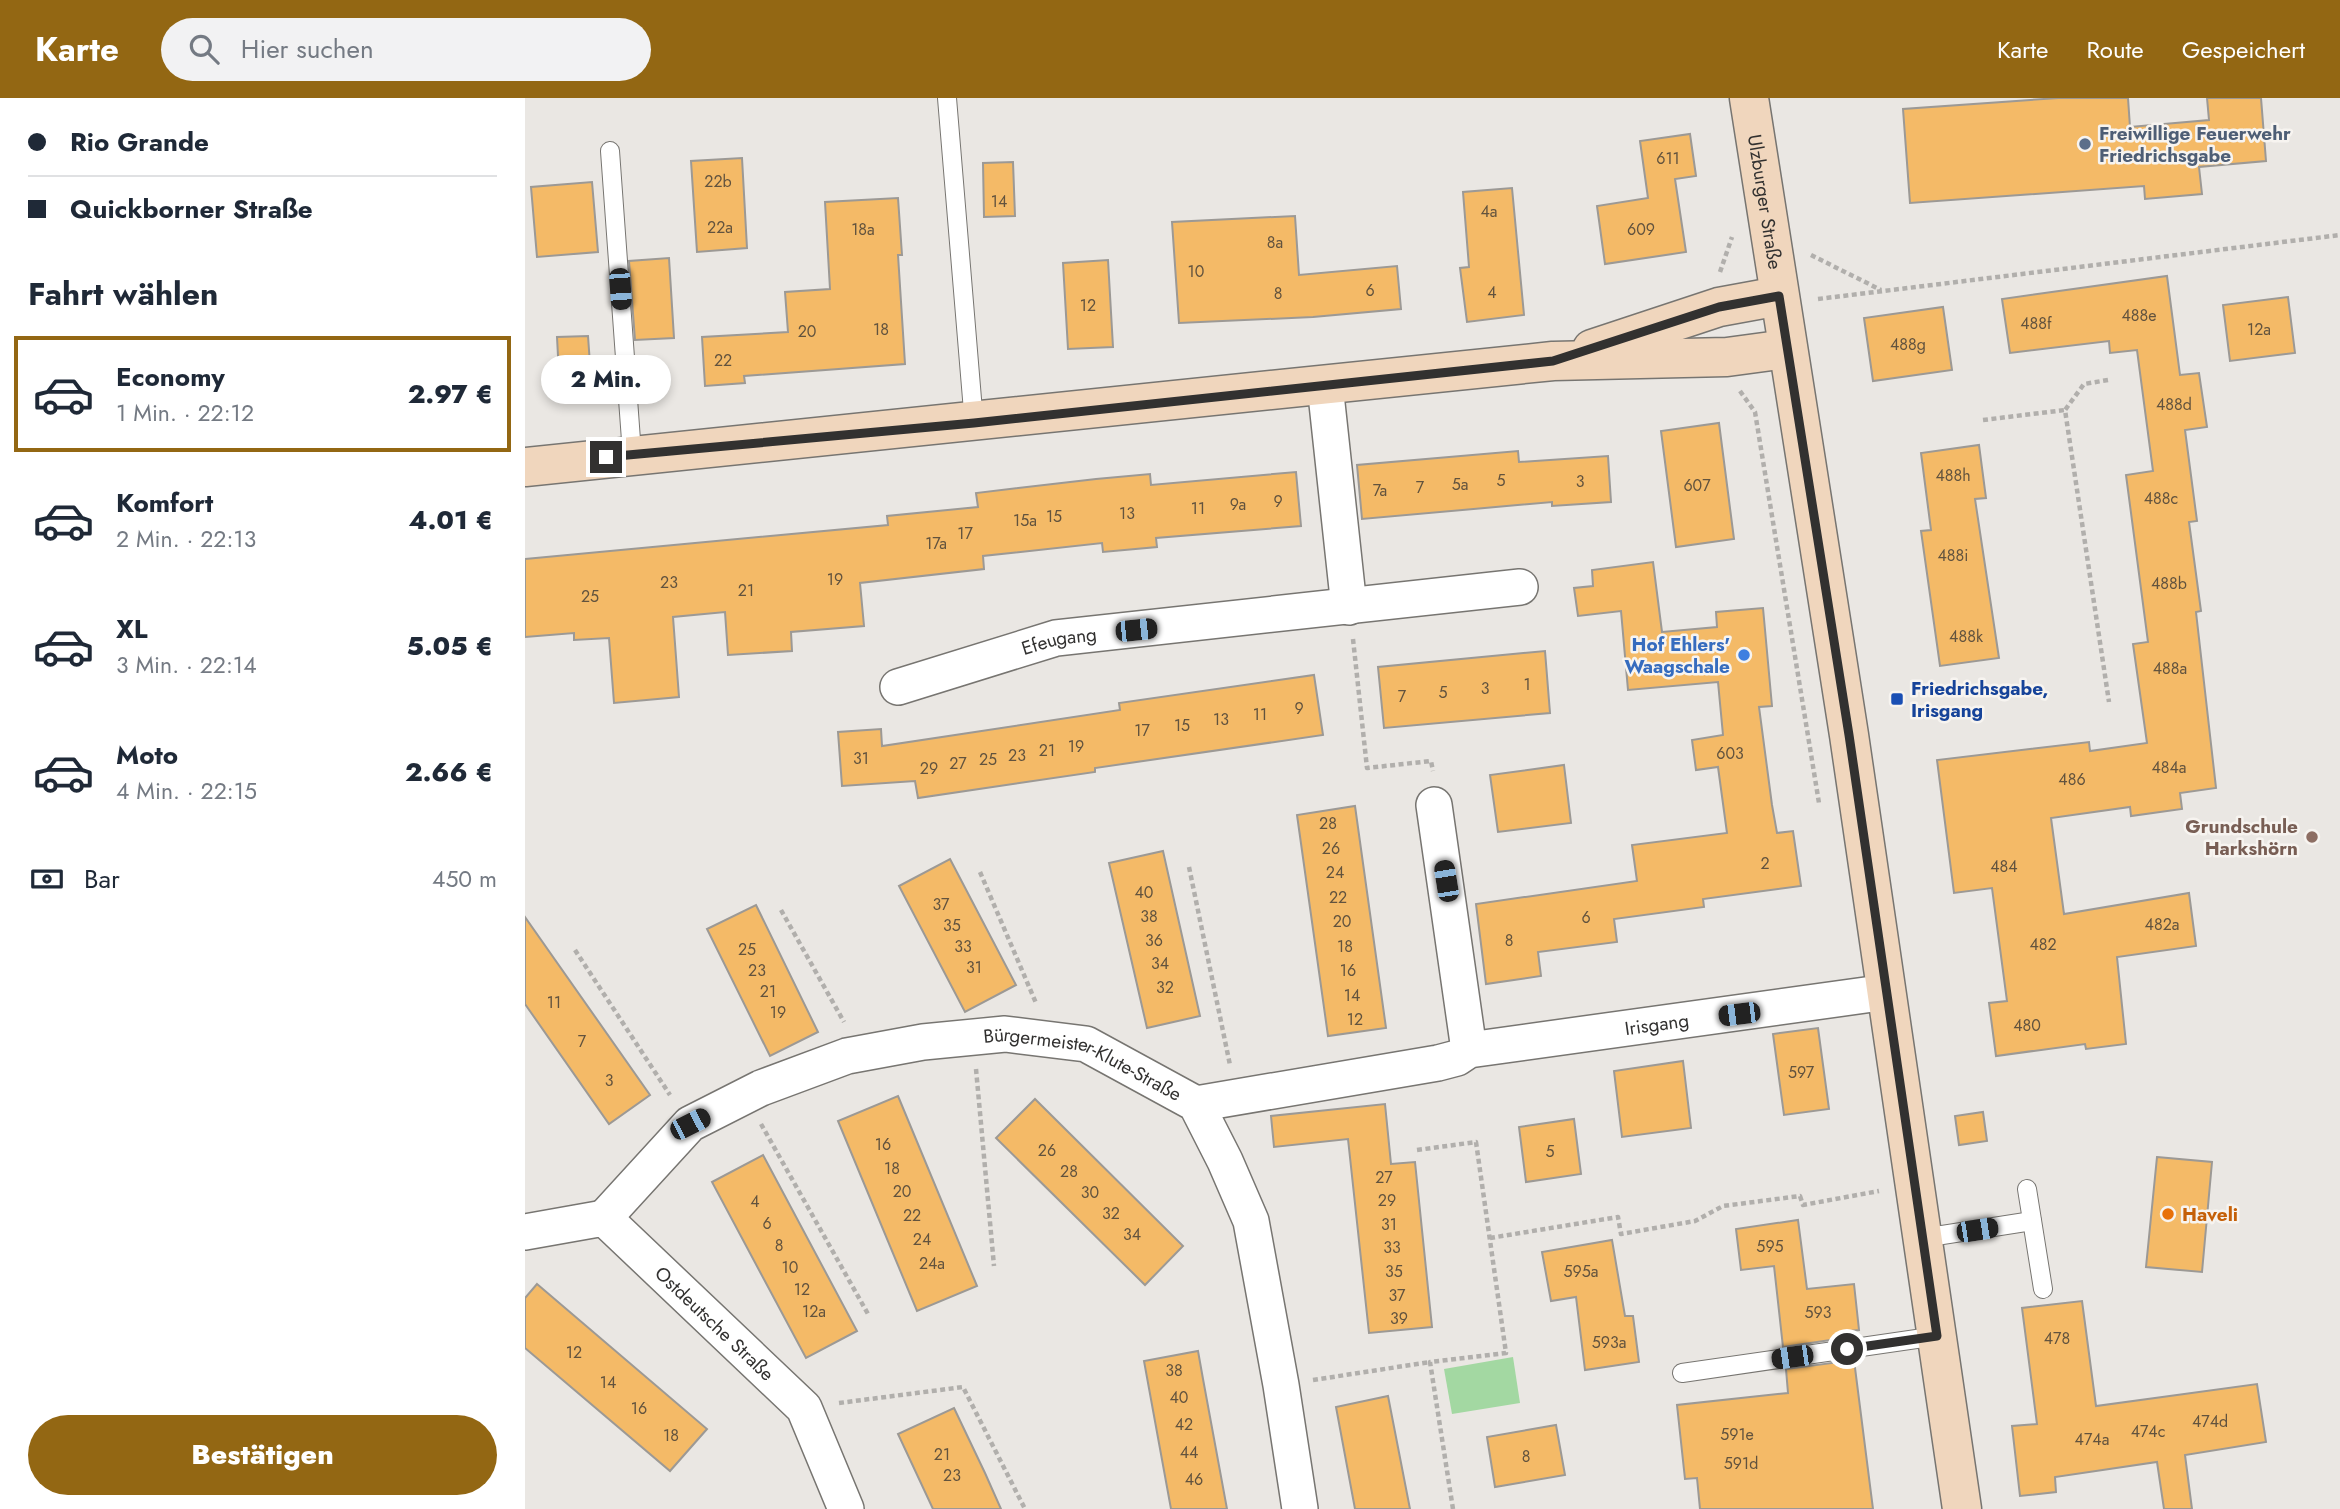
<!DOCTYPE html>
<html lang="de">
<head>
<meta charset="utf-8">
<style>
  body { margin:0; font-family:Jost,sans-serif; background:#f2f2f3; color:#1f2937; height:100vh; display:flex; flex-direction:column; font-size:26px; white-space:nowrap }
  * { box-sizing:border-box; margin:0 }
  p { font-size:23px; color:#747a83 }
  .icon { flex:none; width:38px; height:38px; fill:none; stroke:currentColor; stroke-width:2; stroke-linecap:round; stroke-linejoin:round }
  .map { position:relative; flex:1; overflow:hidden }
  .drawer { display:flex; flex-direction:column; background:#fff; width:525px }
  .drawer>* { flex:none }
  .guide { display:grid; align-content:center; height:154px; padding:0 28px; background:#fff }
  .end { position:absolute; width:32px; height:32px; margin:-16px; border:9px solid #323130; background:#fff; box-shadow:0 0 0 4px #fff }
  .from { border-radius:50% }
  .bubble { position:absolute; height:49px; border-radius:24px; background:#fff; box-shadow:0 4px 10px #0003; font-size:23px; font-weight:800; line-height:49px; text-align:center }
  .car { position:absolute; width:21px; height:42px; margin:-21px -10px; border-radius:9px; box-shadow:0 0 5px 2px #0007; background:linear-gradient(#222 24%,#8ab4d8 0 40%,#222 0 76%,#8ab4d8 0 86%,#222 0) }
  .guide b { display:flex; align-items:center; gap:24px; height:66px; font-size:26px }
  .guide b+b { border-top:2px solid #e0e1e3 }
  .guide i { width:18px; height:18px; background:#1f2937 }
  ul { padding:0; list-style:none }
  li { display:flex; align-items:center; gap:21px; height:116px; margin:0 14px 10px; padding:0 14px; border:4px solid transparent; border-radius:0px }
  li div { flex:1 }
  li b { display:block; font-size:26px }
  li em { font-style:normal; font-weight:800 }
  li.active { border-color:#936713 }
  li>.icon { width:63px; height:63px; stroke-width:1.5 }
  h2 { padding:0 28px; font-size:32px; line-height:84px }
  .pay { display:flex; align-items:center; gap:18px; height:77px; padding:0 28px; font-size:26px }
  .pay p { margin-inline-start:auto }
  .cta { display:flex; gap:14px; margin-top:auto; padding:14px 28px }
  .cta a { flex:1; height:80px; border-radius:42px; background:#936713; color:#fff; font-size:28px; font-weight:800; line-height:80px; text-align:center }
  header { display:flex; align-items:center; gap:42px; box-sizing:border-box; height:98px; padding:0 35px; background:#936713; color:#fff }
  header strong { font-size:33px }
  nav { display:flex; gap:38px; margin-inline-start:auto; font-size:24px }
  .search { width:490px; height:63px; background:#f2f2f3; display:flex; align-items:center; gap:18px; box-sizing:border-box; padding:0 24px; border-radius:38px; color:#747a83; font-size:26px }
  main { display:flex; flex:1; min-height:0 }
  .map>svg:first-child { display:block }
</style>
</head>
<body>
<header>
<strong>Karte</strong>
<div class="search"><svg class="icon" aria-label="search" viewBox="0 0 24 24"><circle cx="10" cy="10" r="6"/><path d="M15 15l6 6"/></svg>Hier suchen</div>
<nav><a>Karte</a><a>Route</a><a>Gespeichert</a></nav>
</header>
<main>
<section class="drawer">
<div class="guide">
<b><i class="from"></i>Rio Grande</b>
<b><i></i>Quickborner Straße</b>
</div>
<h2>Fahrt wählen</h2>
<ul>
<li class="active"><svg class="icon" aria-label="car" viewBox="0 0 24 24"><path d="M5 17H2v-5l4-1 3-4h7l3 4 3 1v5h-3M9 17h6M6 11h13"/><circle cx="7" cy="17" r="2"/><circle cx="17" cy="17" r="2"/></svg><div><b>Economy</b><p>1 Min. · 22:12</p></div><em>2.97 €</em></li>
<li><svg class="icon" aria-label="car" viewBox="0 0 24 24"><path d="M5 17H2v-5l4-1 3-4h7l3 4 3 1v5h-3M9 17h6M6 11h13"/><circle cx="7" cy="17" r="2"/><circle cx="17" cy="17" r="2"/></svg><div><b>Komfort</b><p>2 Min. · 22:13</p></div><em>4.01 €</em></li>
<li><svg class="icon" aria-label="car" viewBox="0 0 24 24"><path d="M5 17H2v-5l4-1 3-4h7l3 4 3 1v5h-3M9 17h6M6 11h13"/><circle cx="7" cy="17" r="2"/><circle cx="17" cy="17" r="2"/></svg><div><b>XL</b><p>3 Min. · 22:14</p></div><em>5.05 €</em></li>
<li><svg class="icon" aria-label="car" viewBox="0 0 24 24"><path d="M5 17H2v-5l4-1 3-4h7l3 4 3 1v5h-3M9 17h6M6 11h13"/><circle cx="7" cy="17" r="2"/><circle cx="17" cy="17" r="2"/></svg><div><b>Moto</b><p>4 Min. · 22:15</p></div><em>2.66 €</em></li>
</ul>
<div class="pay"><svg class="icon" aria-label="cash" viewBox="0 0 24 24"><path d="M3 7h18v10H3z"/><circle cx="12" cy="12" r="2"/></svg>Bar<p>450 m</p></div>
<div class="cta"><a>Bestätigen</a></div>
</section>
<div class="map">
<svg width="1815" height="1411" viewBox="0 0 1815 1411">
  <rect width="100%" height="100%" fill="#eae7e3"/>
  <path fill="#a3d8a2" d="M 988,1259 L 995,1305 L 927,1316 L 919,1271 Z"/>
  <g fill="#f4ba67" stroke="#9c9995" stroke-width="2">
    <path d="M 1533,0 L 1603,0 L 1605,29 L 1684,22 L 1682,0 L 1736,0 L 1741,63 L 1674,69 L 1677,96 L 1620,101 L 1619,88 L 1385,105 L 1378,11 Z"/>
    <path d="M 1165,36 L 1171,78 L 1150,81 L 1161,154 L 1080,166 L 1072,108 L 1123,100 L 1115,43 Z"/>
    <path d="M 217,60 L 222,150 L 172,154 L 166,63 Z"/>
    <path d="M 488,64 L 490,118 L 459,119 L 458,65 Z"/>
    <path d="M 67,84 L 73,154 L 12,159 L 6,89 Z"/>
    <path d="M 987,90 L 999,217 L 942,224 L 935,170 L 944,169 L 938,94 Z"/>
    <path d="M 373,100 L 377,157 L 373,157 L 380,266 L 219,278 L 220,285 L 180,288 L 177,239 L 263,234 L 260,194 L 305,191 L 300,104 Z"/>
    <path d="M 770,118 L 774,177 L 872,168 L 876,211 L 788,219 L 654,225 L 647,124 Z"/>
    <path d="M 144,160 L 149,240 L 110,242 L 104,163 Z"/>
    <path d="M 583,162 L 588,249 L 543,251 L 538,165 Z"/>
    <path d="M 1642,178 L 1655,277 L 1674,275 L 1682,329 L 1660,332 L 1672,423 L 1664,424 L 1676,513 L 1671,514 L 1691,690 L 1655,695 L 1657,711 L 1606,718 L 1605,709 L 1526,720 L 1539,816 L 1664,795 L 1671,848 L 1592,859 L 1601,946 L 1561,951 L 1560,946 L 1471,958 L 1464,905 L 1482,903 L 1467,790 L 1429,795 L 1412,662 L 1564,644 L 1565,653 L 1622,645 L 1608,546 L 1623,544 L 1601,377 L 1628,373 L 1612,252 L 1585,255 L 1584,243 L 1485,255 L 1477,201 Z"/>
    <path d="M 1763,199 L 1770,255 L 1705,263 L 1698,207 Z"/>
    <path d="M 1418,209 L 1427,272 L 1348,283 L 1339,220 Z"/>
    <path d="M 63,238 L 67,294 L 35,296 L 32,239 Z"/>
    <path d="M 1194,325 L 1209,441 L 1151,449 L 1136,333 Z"/>
    <path d="M 1454,347 L 1461,400 L 1450,401 L 1474,560 L 1415,568 L 1396,433 L 1406,432 L 1396,355 Z"/>
    <path d="M 993,353 L 994,364 L 1083,358 L 1086,404 L 1027,408 L 1027,404 L 837,421 L 832,367 Z"/>
    <path d="M 771,374 L 776,428 L 631,440 L 632,449 L 578,454 L 577,445 L 458,458 L 459,471 L 335,485 L 339,528 L 266,534 L 267,553 L 203,557 L 200,514 L 148,519 L 154,599 L 89,605 L 84,540 L 49,542 L 49,535 L 0,539 L 0,461 L 363,427 L 362,418 L 453,409 L 451,395 L 571,381 L 625,376 L 626,387 Z"/>
    <path d="M 1128,464 L 1137,534 L 1192,529 L 1191,514 L 1238,510 L 1247,608 L 1234,609 L 1247,707 L 1252,735 L 1268,733 L 1276,788 L 1178,801 L 1179,809 L 1089,821 L 1092,844 L 1013,854 L 1016,878 L 961,886 L 951,806 L 1112,783 L 1107,747 L 1202,735 L 1193,669 L 1171,672 L 1167,642 L 1198,637 L 1193,584 L 1103,592 L 1096,513 L 1053,518 L 1049,490 L 1068,488 L 1067,472 Z"/>
    <path d="M 1020,553 L 1025,615 L 859,630 L 853,569 Z"/>
    <path d="M 789,577 L 798,637 L 570,670 L 570,674 L 393,700 L 390,683 L 317,688 L 313,634 L 356,631 L 357,648 L 595,612 L 594,605 Z"/>
    <path d="M 1039,667 L 1046,725 L 973,734 L 965,677 Z"/>
    <path d="M 830,708 L 861,930 L 803,938 L 772,717 Z"/>
    <path d="M 638,753 L 675,918 L 622,930 L 584,765 Z"/>
    <path d="M 425,761 L 491,887 L 440,914 L 374,788 Z"/>
    <path d="M 231,807 L 293,934 L 245,958 L 182,831 Z"/>
    <path d="M 0,819 L 125,997 L 84,1026 L 0,906 Z"/>
    <path d="M 1293,930 L 1304,1011 L 1259,1017 L 1248,936 Z"/>
    <path d="M 1158,963 L 1166,1030 L 1097,1039 L 1089,973 Z"/>
    <path d="M 373,998 L 452,1188 L 392,1213 L 313,1023 Z"/>
    <path d="M 510,1001 L 658,1148 L 620,1187 L 471,1040 Z"/>
    <path d="M 860,1006 L 866,1066 L 890,1064 L 907,1229 L 844,1235 L 823,1041 L 749,1049 L 746,1018 Z"/>
    <path d="M 1458,1014 L 1462,1043 L 1434,1047 L 1430,1018 Z"/>
    <path d="M 1049,1021 L 1056,1076 L 1001,1084 L 994,1029 Z"/>
    <path d="M 238,1057 L 332,1233 L 281,1260 L 187,1084 Z"/>
    <path d="M 1632,1059 L 1687,1064 L 1677,1174 L 1621,1169 Z"/>
    <path d="M 1273,1122 L 1282,1191 L 1329,1186 L 1334,1232 L 1325,1233 L 1326,1239 L 1258,1249 L 1249,1168 L 1216,1172 L 1211,1131 Z"/>
    <path d="M 1087,1142 L 1100,1218 L 1108,1218 L 1114,1264 L 1060,1272 L 1051,1199 L 1026,1203 L 1017,1154 Z"/>
    <path d="M 12,1186 L 182,1331 L 145,1373 L 0,1250 L 0,1200 Z"/>
    <path d="M 1557,1203 L 1571,1308 L 1732,1286 L 1741,1344 L 1660,1357 L 1667,1411 L 1639,1411 L 1632,1364 L 1530,1379 L 1531,1394 L 1495,1398 L 1487,1328 L 1512,1326 L 1497,1210 Z"/>
    <path d="M 673,1253 L 678,1281 L 702,1411 L 646,1411 L 619,1263 Z"/>
    <path d="M 1329,1262 L 1348,1411 L 1175,1411 L 1172,1380 L 1160,1381 L 1152,1307 L 1263,1295 L 1261,1271 Z"/>
    <path d="M 863,1298 L 885,1411 L 830,1411 L 811,1309 Z"/>
    <path d="M 429,1310 L 460,1375 L 476,1411 L 408,1411 L 373,1336 Z"/>
    <path d="M 1031,1327 L 1040,1377 L 970,1389 L 962,1339 Z"/>
  </g>
  <g fill="none" stroke-linecap="round" stroke-linejoin="round">
    <g stroke="#777571" stroke-width="20">
      <g id="lane">
        <path d="M 422,0 L 449,325"/>
        <path d="M 85,53 L 107,356"/>
        <path d="M 1502,1091 L 1518,1191"/>
        <path d="M 1398,1140 L 1507,1123"/>
        <path d="M 1157,1275 L 1412,1238"/>
      </g>
    </g>
    <g stroke="#777571" stroke-width="38">
      <g id="street">
        <path d="M 800,287 L 824,509"/>
        <path id="s1" d="M 373,589 L 531,540 L 995,489"/>
        <path d="M 909,707 L 944,952"/>
        <path id="s2" d="M 671,1006 L 913,965 L 932,960 L 944,952 L 1362,894"/>
        <path id="s3" d="M 79,1120 L 165,1026 L 236,990 L 322,958 L 398,944 L 480,936 L 561,946 L 671,1006 L 700,1063 L 726,1123 L 756,1287 L 775,1411"/>
        <path id="s4" d="M 0,1134 L 79,1120 L 279,1310 L 321,1411"/>
      </g>
    </g>
    <g stroke="#777571" stroke-width="41">
      <g id="secondary">
        <path id="s5" d="M 1224,0 L 1324,637 L 1437,1411"/>
        <path d="M 1067,251 L 1194,209 L 1254,198"/>
        <path d="M 0,369 L 1028,263 L 1202,259 L 1262,251"/>
      </g>
    </g>
    <g stroke="#b1afac" stroke-width="4.5" stroke-dasharray="5 3.5" stroke-linecap="butt">
      <path d="M 1286,157 L 1356,192"/>
      <path d="M 1195,174 L 1207,139"/>
      <path d="M 1293,201 L 1815,137"/>
      <path d="M 1583,282 L 1559,286 L 1540,312 L 1584,604"/>
      <path d="M 1215,293 L 1230,314 L 1294,705"/>
      <path d="M 1458,322 L 1540,312"/>
      <path d="M 828,541 L 842,670 L 906,663 L 908,673"/>
      <path d="M 664,769 L 705,967"/>
      <path d="M 455,774 L 511,905"/>
      <path d="M 256,812 L 319,924"/>
      <path d="M 50,852 L 145,997"/>
      <path d="M 451,971 L 469,1168"/>
      <path d="M 236,1026 L 343,1216"/>
      <path d="M 892,1052 L 951,1044 L 981,1255 L 905,1264 L 928,1411"/>
      <path d="M 965,1140 L 1093,1119 L 1096,1136 L 1170,1123 L 1198,1108 L 1275,1098 L 1278,1107 L 1354,1093"/>
      <path d="M 788,1282 L 905,1264"/>
      <path d="M 314,1305 L 438,1289 L 500,1411"/>
    </g>
    <use href="#lane" stroke="#fff" stroke-width="18"/>
    <use href="#street" stroke="#fff" stroke-width="35"/>
    <use href="#secondary" stroke="#f0d6bd" stroke-width="38"/>
  </g>
  <g fill="none" stroke-linecap="round" stroke-linejoin="round">
    <path stroke="#323130" stroke-width="9" d="M 81,359 L 449,325 L 1028,263 L 1194,209 L 1254,198 L 1324,637 L 1412,1238 L 1322,1251"/>
  </g>
  <circle fill="#5c6f8a" stroke="#f7f4f0" stroke-width="2.5" cx="1560" cy="46" r="7"/>
  <circle fill="#3f7fe0" stroke="#f7f4f0" stroke-width="2.5" cx="1219" cy="557" r="7"/>
  <rect fill="#1a4fb4" stroke="#f7f4f0" stroke-width="2.5" x="1365" y="594" width="14" height="14" rx="3.5"/>
  <circle fill="#8d6e63" stroke="#f7f4f0" stroke-width="2.5" cx="1787" cy="739" r="7"/>
  <circle fill="#e8710a" stroke="#f7f4f0" stroke-width="2.5" cx="1643" cy="1116" r="7"/>
  <g text-anchor="middle" stroke-width="5" stroke-linejoin="round" paint-order="stroke">
    <g font-size="16" fill="#62533e">
      <text x="1143" y="66">611</text>
      <text x="193" y="89">22b</text>
      <text x="474" y="109">14</text>
      <text x="964" y="119">4a</text>
      <text x="195" y="135">22a</text>
      <text x="338" y="137">18a</text>
      <text x="1116" y="137">609</text>
      <text x="750" y="150">8a</text>
      <text x="671" y="179">10</text>
      <text x="845" y="198">6</text>
      <text x="967" y="200">4</text>
      <text x="753" y="201">8</text>
      <text x="563" y="213">12</text>
      <text x="1614" y="223">488e</text>
      <text x="1511" y="231">488f</text>
      <text x="356" y="237">18</text>
      <text x="1734" y="237">12a</text>
      <text x="282" y="239">20</text>
      <text x="1383" y="252">488g</text>
      <text x="198" y="268">22</text>
      <text x="1649" y="312">488d</text>
      <text x="1428" y="383">488h</text>
      <text x="976" y="388">5</text>
      <text x="1055" y="389">3</text>
      <text x="935" y="392">5a</text>
      <text x="1172" y="393">607</text>
      <text x="895" y="395">7</text>
      <text x="855" y="398">7a</text>
      <text x="1636" y="406">488c</text>
      <text x="753" y="409">9</text>
      <text x="713" y="412">9a</text>
      <text x="673" y="416">11</text>
      <text x="602" y="421">13</text>
      <text x="529" y="424">15</text>
      <text x="500" y="428">15a</text>
      <text x="440" y="441">17</text>
      <text x="411" y="451">17a</text>
      <text x="1428" y="463">488i</text>
      <text x="310" y="487">19</text>
      <text x="144" y="490">23</text>
      <text x="1644" y="491">488b</text>
      <text x="221" y="498">21</text>
      <text x="65" y="504">25</text>
      <text x="1441" y="544">488k</text>
      <text x="1645" y="576">488a</text>
      <text x="1002" y="592">1</text>
      <text x="960" y="596">3</text>
      <text x="918" y="600">5</text>
      <text x="877" y="604">7</text>
      <text x="774" y="616">9</text>
      <text x="735" y="622">11</text>
      <text x="696" y="627">13</text>
      <text x="657" y="633">15</text>
      <text x="617" y="638">17</text>
      <text x="551" y="654">19</text>
      <text x="522" y="658">21</text>
      <text x="1205" y="661">603</text>
      <text x="492" y="663">23</text>
      <text x="336" y="666">31</text>
      <text x="463" y="667">25</text>
      <text x="433" y="671">27</text>
      <text x="1644" y="675">484a</text>
      <text x="404" y="676">29</text>
      <text x="1547" y="687">486</text>
      <text x="803" y="731">28</text>
      <text x="806" y="756">26</text>
      <text x="1240" y="771">2</text>
      <text x="1479" y="774">484</text>
      <text x="810" y="780">24</text>
      <text x="619" y="800">40</text>
      <text x="813" y="805">22</text>
      <text x="416" y="812">37</text>
      <text x="624" y="824">38</text>
      <text x="1061" y="825">6</text>
      <text x="817" y="829">20</text>
      <text x="1637" y="832">482a</text>
      <text x="427" y="833">35</text>
      <text x="629" y="848">36</text>
      <text x="984" y="848">8</text>
      <text x="1518" y="852">482</text>
      <text x="438" y="854">33</text>
      <text x="820" y="854">18</text>
      <text x="222" y="857">25</text>
      <text x="635" y="871">34</text>
      <text x="449" y="875">31</text>
      <text x="232" y="878">23</text>
      <text x="823" y="878">16</text>
      <text x="640" y="895">32</text>
      <text x="243" y="899">21</text>
      <text x="827" y="903">14</text>
      <text x="29" y="910">11</text>
      <text x="253" y="920">19</text>
      <text x="830" y="927">12</text>
      <text x="1502" y="933">480</text>
      <text x="57" y="949">7</text>
      <text x="1276" y="980">597</text>
      <text x="84" y="988">3</text>
      <text x="358" y="1052">16</text>
      <text x="522" y="1058">26</text>
      <text x="1025" y="1059">5</text>
      <text x="367" y="1076">18</text>
      <text x="544" y="1079">28</text>
      <text x="859" y="1085">27</text>
      <text x="377" y="1099">20</text>
      <text x="565" y="1100">30</text>
      <text x="862" y="1108">29</text>
      <text x="230" y="1109">4</text>
      <text x="586" y="1121">32</text>
      <text x="387" y="1123">22</text>
      <text x="242" y="1131">6</text>
      <text x="864" y="1132">31</text>
      <text x="607" y="1142">34</text>
      <text x="397" y="1147">24</text>
      <text x="254" y="1153">8</text>
      <text x="1245" y="1154">595</text>
      <text x="867" y="1155">33</text>
      <text x="407" y="1171">24a</text>
      <text x="265" y="1175">10</text>
      <text x="869" y="1179">35</text>
      <text x="1056" y="1179">595a</text>
      <text x="277" y="1197">12</text>
      <text x="872" y="1203">37</text>
      <text x="289" y="1219">12a</text>
      <text x="1293" y="1220">593</text>
      <text x="874" y="1226">39</text>
      <text x="1532" y="1246">478</text>
      <text x="1084" y="1250">593a</text>
      <text x="49" y="1260">12</text>
      <text x="649" y="1278">38</text>
      <text x="83" y="1290">14</text>
      <text x="654" y="1305">40</text>
      <text x="114" y="1316">16</text>
      <text x="1685" y="1329">474d</text>
      <text x="659" y="1332">42</text>
      <text x="1623" y="1339">474c</text>
      <text x="1212" y="1342">591e</text>
      <text x="146" y="1343">18</text>
      <text x="1567" y="1347">474a</text>
      <text x="664" y="1360">44</text>
      <text x="417" y="1362">21</text>
      <text x="1001" y="1364">8</text>
      <text x="1216" y="1371">591d</text>
      <text x="427" y="1383">23</text>
      <text x="669" y="1387">46</text>
    </g>
    <g font-size="19" font-weight="bold" fill="#4e5e75" stroke="#f7f4f0" text-anchor="start">
      <text x="1574" y="42">Freiwillige Feuerwehr<tspan x="1574" dy="22">Friedrichsgabe</tspan></text>
    </g>
    <g font-size="19" fill="#323130" stroke="#f7f4f0">
      <text dy="7" stroke="none"><textPath href="#s5" startOffset="105">Ulzburger Straße</textPath></text>
      <text dy="7" stroke="none"><textPath href="#s1" startOffset="168">Efeugang</textPath></text>
      <text dy="7" stroke="none"><textPath href="#s2" startOffset="469">Irisgang</textPath></text>
      <text dy="7" stroke="none"><textPath href="#s3" startOffset="542">Bürgermeister-Klute-Straße</textPath></text>
      <text dy="7" stroke="none"><textPath href="#s4" startOffset="233">Ostdeutsche Straße</textPath></text>
    </g>
    <g font-size="19" font-weight="bold" fill="#366cbe" stroke="#f7f4f0" text-anchor="end">
      <text x="1205" y="553">Hof Ehlers'<tspan x="1205" dy="22">Waagschale</tspan></text>
    </g>
    <g font-size="19" font-weight="bold" fill="#164399" stroke="#f7f4f0" text-anchor="start">
      <text x="1386" y="597">Friedrichsgabe,<tspan x="1386" dy="22">Irisgang</tspan></text>
    </g>
    <g font-size="19" font-weight="bold" fill="#785e54" stroke="#f7f4f0" text-anchor="end">
      <text x="1773" y="735">Grundschule<tspan x="1773" dy="22">Harkshörn</tspan></text>
    </g>
    <g font-size="19" font-weight="bold" fill="#c56008" stroke="#f7f4f0" text-anchor="start">
      <text x="1657" y="1123">Haveli</text>
    </g>
  </g>
</svg>
<i class="end from" style="left:1322px;top:1251px"></i>
<i class="end" style="left:81px;top:359px"></i>
<div class="bubble" style="left:16px;top:257px;width:130px">2 Min.</div>
<i class="car" style="left:95px;top:191px;rotate:176deg"></i>
<i class="car" style="left:611px;top:532px;rotate:84deg"></i>
<i class="car" style="left:921px;top:783px;rotate:351deg"></i>
<i class="car" style="left:1214px;top:916px;rotate:263deg"></i>
<i class="car" style="left:165px;top:1026px;rotate:63deg"></i>
<i class="car" style="left:1452px;top:1132px;rotate:81deg"></i>
<i class="car" style="left:1267px;top:1259px;rotate:262deg"></i>
</div>
</main>
</body>
</html>
